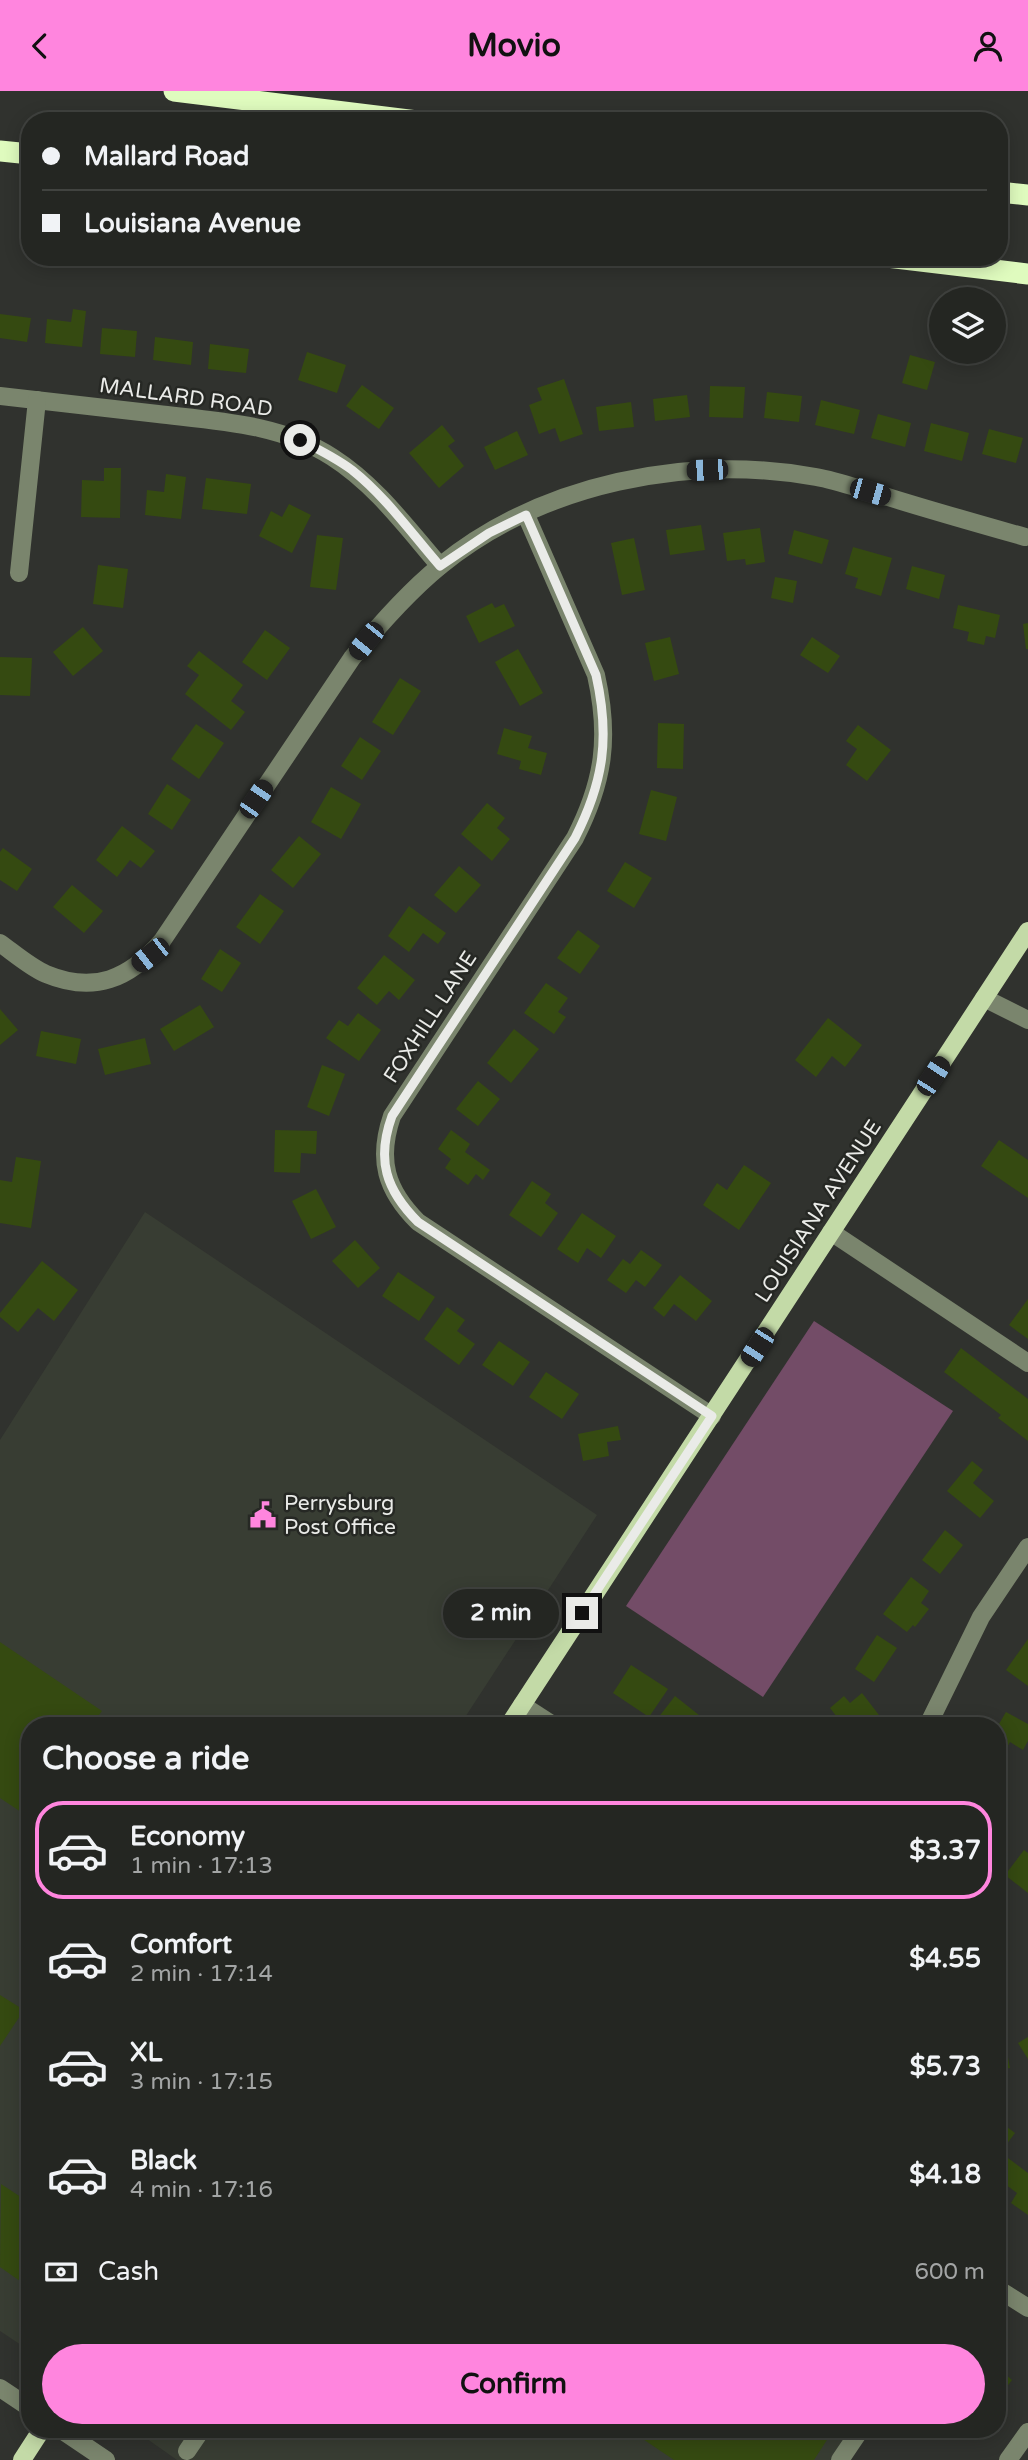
<!DOCTYPE html>
<html lang="en">
<head>
<meta charset="utf-8">
<style>
  body { margin:0; font-family:"Varela Round",sans-serif; background:#30322f; color:#f1f3f6; height:100vh; display:flex; flex-direction:column; font-size:26px; white-space:nowrap }
  * { box-sizing:border-box; margin:0 }
  p { font-size:23px; color:#a3a5a5 }
  .icon { flex:none; width:38px; height:38px; fill:none; stroke:currentColor; stroke-width:2; stroke-linecap:round; stroke-linejoin:round }
  .map { position:relative; flex:1; overflow:hidden }
  .side { position:absolute; left:21px; top:1626px; width:985px; height:721px; display:flex; flex-direction:column; background:#242622; border-radius:28px; box-shadow:0 4px 18px #0003,0 0 0 2px #414340 }
  .side>* { flex:none }
  .hud { position:absolute; left:21px; top:21px; width:987px; height:154px; border-radius:28px; box-shadow:0 4px 18px #0003,0 0 0 2px #414340; display:grid; align-content:center; height:154px; padding:0 21px; background:#242622 }
  .tools { position:absolute; left:929px; top:196px; display:grid; gap:14px }
  .tools a { display:grid; place-items:center; width:77px; height:77px; border-radius:50%; background:#242622; box-shadow:0 4px 18px #0003,0 0 0 2px #414340; font-size:35px }
  .end { position:absolute; width:32px; height:32px; margin:-16px; border:9px solid #eaebe8; background:#111; box-shadow:0 0 0 4px #111 }
  .from { border-radius:50% }
  .bubble { position:absolute; height:49px; border-radius:24px; background:#242622; box-shadow:0 4px 18px #0003,0 0 0 2px #414340; font-size:23px; font-weight:700; line-height:49px; text-align:center }
  .car { position:absolute; width:21px; height:42px; margin:-21px -10px; border-radius:9px; box-shadow:0 0 5px 2px #0007; background:linear-gradient(#222 24%,#8ab4d8 0 40%,#222 0 76%,#8ab4d8 0 86%,#222 0) }
  .hud b { display:flex; align-items:center; gap:24px; height:66px; font-size:26px }
  .hud b+b { border-top:2px solid #414340 }
  .hud i { width:18px; height:18px; background:#f1f3f6 }
  ul { padding:0; list-style:none }
  li { display:flex; align-items:center; gap:21px; height:98px; margin:0 14px 10px; padding:0 7px; border:4px solid transparent; border-radius:28px }
  li div { flex:1 }
  li b { display:block; font-size:26px }
  li em { font-style:normal; font-weight:700 }
  li.active { border-color:#ff85de }
  li>.icon { width:63px; height:63px; stroke-width:1.5 }
  h2 { padding:0 21px; font-size:32px; line-height:84px }
  .pay { display:flex; align-items:center; gap:18px; height:77px; padding:0 21px; font-size:26px }
  .pay p { margin-inline-start:auto }
  .primary-button { display:flex; gap:14px; margin-top:auto; padding:14px 21px }
  .primary-button a { flex:1; height:80px; border-radius:42px; background:#ff85de; color:#111; font-size:28px; font-weight:700; line-height:80px; text-align:center }
  header { display:flex; justify-content:space-between; align-items:center; height:91px; padding:0 21px; background:#ff85de; color:#111; font-size:32px; font-weight:700 }
  .map>svg:first-child { display:block }
</style>
</head>
<body>
<header><svg class="icon" aria-label="back" viewBox="0 0 24 24"><path d="M15 5l-7 7 7 7"/></svg>Movio<svg class="icon" aria-label="person" viewBox="0 0 24 24"><circle cx="12" cy="8" r="4"/><path d="M4 21q1-7 8-7t8 7"/></svg></header>
<div class="map">
<svg width="1028" height="2369" viewBox="0 0 1028 2369">
  <rect width="100%" height="100%" fill="#30322e"/>
  <g fill="#383d33">
    <path d="M 145,1121 L 597,1424 L 460,1634 L 30,1634 L 30,2260 L 0,2240 L 0,1349 Z"/>
    <path d="M 133,2338 L 871,2338 L 850,2369 L 177,2369 Z"/>
  </g>
  <path fill="#734c67" d="M 814,1230 L 953,1320 L 763,1606 L 626,1515 Z"/>
  <g fill="#354a11">
    <path d="M 73,218 L 86,220 L 82,256 L 45,252 L 47,228 L 71,231 Z"/>
    <path d="M 0,223 L 31,227 L 27,251 L 0,247 Z"/>
    <path d="M 102,237 L 137,240 L 135,266 L 100,263 Z"/>
    <path d="M 155,246 L 193,251 L 191,274 L 153,269 Z"/>
    <path d="M 210,253 L 249,258 L 246,282 L 208,278 Z"/>
    <path d="M 307,261 L 346,274 L 337,302 L 298,289 Z"/>
    <path d="M 910,264 L 935,271 L 927,299 L 902,292 Z"/>
    <path d="M 564,288 L 583,343 L 560,351 L 555,337 L 539,343 L 529,314 L 542,309 L 537,297 Z"/>
    <path d="M 362,294 L 394,317 L 379,338 L 346,315 Z"/>
    <path d="M 710,295 L 745,296 L 743,327 L 709,326 Z"/>
    <path d="M 767,301 L 802,305 L 799,331 L 764,327 Z"/>
    <path d="M 687,304 L 690,326 L 655,330 L 653,308 Z"/>
    <path d="M 821,309 L 860,319 L 854,343 L 815,334 Z"/>
    <path d="M 631,311 L 634,336 L 599,340 L 596,316 Z"/>
    <path d="M 878,323 L 911,332 L 905,356 L 871,347 Z"/>
    <path d="M 931,332 L 969,342 L 962,370 L 924,360 Z"/>
    <path d="M 442,334 L 455,350 L 448,355 L 464,375 L 439,397 L 409,362 Z"/>
    <path d="M 989,338 L 1023,347 L 1016,372 L 982,363 Z"/>
    <path d="M 517,340 L 528,364 L 495,379 L 484,356 Z"/>
    <path d="M 104,377 L 121,377 L 120,427 L 81,426 L 82,389 L 104,390 Z"/>
    <path d="M 166,383 L 186,386 L 181,428 L 145,424 L 147,399 L 164,401 Z"/>
    <path d="M 206,387 L 251,393 L 247,423 L 202,418 Z"/>
    <path d="M 289,413 L 311,424 L 292,462 L 259,445 L 271,420 L 282,426 Z"/>
    <path d="M 701,434 L 705,459 L 670,464 L 666,439 Z"/>
    <path d="M 760,437 L 765,471 L 746,474 L 745,468 L 727,470 L 723,442 Z"/>
    <path d="M 794,439 L 829,449 L 822,473 L 788,463 Z"/>
    <path d="M 317,444 L 343,447 L 336,499 L 310,496 Z"/>
    <path d="M 634,447 L 645,499 L 622,504 L 611,452 Z"/>
    <path d="M 853,456 L 892,467 L 881,505 L 855,497 L 858,487 L 845,483 Z"/>
    <path d="M 98,474 L 128,478 L 123,517 L 93,513 Z"/>
    <path d="M 912,475 L 945,484 L 939,508 L 906,498 Z"/>
    <path d="M 775,486 L 797,490 L 793,512 L 771,507 Z"/>
    <path d="M 492,512 L 495,517 L 504,513 L 515,535 L 479,552 L 466,525 Z"/>
    <path d="M 958,514 L 1000,524 L 995,547 L 986,545 L 984,554 L 967,550 L 969,541 L 953,537 Z"/>
    <path d="M 1028,532 L 1028,558 L 1026,558 L 1023,533 Z"/>
    <path d="M 83,536 L 103,560 L 73,585 L 53,561 Z"/>
    <path d="M 265,539 L 290,557 L 267,589 L 242,571 Z"/>
    <path d="M 670,546 L 679,583 L 654,590 L 645,552 Z"/>
    <path d="M 812,546 L 840,565 L 828,582 L 800,564 Z"/>
    <path d="M 518,558 L 543,602 L 520,615 L 495,571 Z"/>
    <path d="M 199,560 L 243,594 L 231,610 L 245,621 L 231,639 L 185,603 L 199,584 L 187,575 Z"/>
    <path d="M 0,566 L 32,567 L 30,605 L 0,604 Z"/>
    <path d="M 400,587 L 421,600 L 393,644 L 372,631 Z"/>
    <path d="M 658,632 L 684,633 L 683,678 L 657,677 Z"/>
    <path d="M 196,633 L 224,652 L 199,688 L 171,668 Z"/>
    <path d="M 858,634 L 891,659 L 867,690 L 846,674 L 857,658 L 846,650 Z"/>
    <path d="M 504,637 L 532,645 L 528,657 L 547,662 L 541,684 L 519,678 L 521,670 L 497,663 Z"/>
    <path d="M 360,646 L 381,660 L 362,689 L 341,675 Z"/>
    <path d="M 167,693 L 191,709 L 172,739 L 148,723 Z"/>
    <path d="M 331,696 L 361,713 L 341,748 L 311,731 Z"/>
    <path d="M 651,699 L 677,706 L 666,750 L 639,743 Z"/>
    <path d="M 487,712 L 505,727 L 497,737 L 510,748 L 492,770 L 461,743 Z"/>
    <path d="M 122,735 L 155,760 L 141,777 L 130,769 L 117,786 L 96,769 Z"/>
    <path d="M 299,745 L 321,763 L 293,797 L 271,779 Z"/>
    <path d="M 3,757 L 32,778 L 17,800 L 0,789 L 0,761 Z"/>
    <path d="M 625,771 L 652,787 L 634,817 L 607,800 Z"/>
    <path d="M 459,775 L 481,794 L 456,822 L 434,804 Z"/>
    <path d="M 72,794 L 103,820 L 84,842 L 53,816 Z"/>
    <path d="M 260,803 L 284,820 L 260,853 L 236,836 Z"/>
    <path d="M 409,815 L 446,842 L 438,853 L 423,842 L 409,861 L 388,845 Z"/>
    <path d="M 578,839 L 600,855 L 580,883 L 557,867 Z"/>
    <path d="M 220,858 L 241,872 L 222,901 L 201,888 Z"/>
    <path d="M 384,864 L 415,889 L 399,909 L 389,900 L 377,914 L 357,897 Z"/>
    <path d="M 546,892 L 568,907 L 558,921 L 566,926 L 554,943 L 524,922 Z"/>
    <path d="M 200,914 L 214,936 L 174,960 L 160,938 Z"/>
    <path d="M 0,918 L 18,939 L 0,954 Z"/>
    <path d="M 358,922 L 381,939 L 359,970 L 326,947 L 339,929 L 348,935 Z"/>
    <path d="M 828,927 L 862,954 L 845,976 L 832,965 L 816,986 L 795,969 Z"/>
    <path d="M 514,938 L 539,958 L 511,992 L 487,972 Z"/>
    <path d="M 41,940 L 81,948 L 76,973 L 36,965 Z"/>
    <path d="M 145,947 L 151,973 L 105,984 L 98,958 Z"/>
    <path d="M 322,974 L 345,983 L 329,1025 L 307,1016 Z"/>
    <path d="M 478,990 L 500,1008 L 478,1035 L 456,1018 Z"/>
    <path d="M 275,1039 L 317,1040 L 316,1063 L 301,1062 L 300,1082 L 274,1081 Z"/>
    <path d="M 451,1039 L 470,1053 L 465,1061 L 490,1079 L 483,1089 L 476,1083 L 468,1094 L 445,1077 L 451,1068 L 438,1058 Z"/>
    <path d="M 999,1049 L 1028,1069 L 1028,1107 L 981,1075 Z"/>
    <path d="M 16,1066 L 41,1070 L 31,1137 L 0,1132 L 0,1089 L 12,1091 Z"/>
    <path d="M 744,1074 L 771,1092 L 739,1139 L 703,1114 L 717,1092 L 727,1099 Z"/>
    <path d="M 532,1090 L 551,1103 L 545,1112 L 558,1122 L 541,1146 L 509,1124 Z"/>
    <path d="M 316,1098 L 336,1136 L 311,1148 L 292,1110 Z"/>
    <path d="M 582,1122 L 616,1145 L 601,1167 L 587,1157 L 578,1172 L 557,1158 Z"/>
    <path d="M 355,1149 L 380,1177 L 358,1197 L 332,1170 Z"/>
    <path d="M 641,1159 L 662,1174 L 645,1196 L 636,1189 L 626,1202 L 607,1189 L 623,1168 L 630,1173 Z"/>
    <path d="M 42,1170 L 78,1199 L 54,1230 L 38,1217 L 18,1241 L 0,1226 L 0,1222 Z"/>
    <path d="M 398,1181 L 435,1206 L 419,1230 L 382,1205 Z"/>
    <path d="M 680,1184 L 712,1210 L 696,1230 L 674,1213 L 664,1226 L 653,1217 Z"/>
    <path d="M 1028,1208 L 1028,1248 L 1009,1234 Z"/>
    <path d="M 447,1216 L 465,1229 L 457,1240 L 475,1253 L 459,1274 L 424,1248 Z"/>
    <path d="M 499,1250 L 530,1271 L 513,1295 L 482,1274 Z"/>
    <path d="M 961,1257 L 1028,1308 L 1028,1350 L 998,1327 L 1001,1324 L 944,1281 Z"/>
    <path d="M 546,1281 L 579,1303 L 562,1328 L 529,1306 Z"/>
    <path d="M 618,1335 L 621,1349 L 607,1351 L 609,1365 L 583,1370 L 578,1343 Z"/>
    <path d="M 972,1370 L 983,1379 L 973,1392 L 994,1410 L 980,1427 L 947,1400 Z"/>
    <path d="M 945,1439 L 963,1454 L 940,1483 L 922,1469 Z"/>
    <path d="M 911,1486 L 929,1500 L 921,1512 L 929,1518 L 915,1536 L 913,1534 L 907,1541 L 883,1523 Z"/>
    <path d="M 877,1544 L 897,1557 L 874,1591 L 855,1578 Z"/>
    <path d="M 1028,1548 L 1028,1595 L 1006,1579 Z"/>
    <path d="M 0,1551 L 102,1620 L 99,1624 L 115,1634 L 30,1634 L 30,1727 L 0,1707 Z"/>
    <path d="M 631,1574 L 668,1598 L 649,1626 L 613,1602 Z"/>
    <path d="M 862,1602 L 879,1624 L 866,1634 L 826,1634 L 837,1626 L 830,1617 L 844,1605 L 850,1612 Z"/>
    <path d="M 675,1605 L 709,1632 L 707,1634 L 667,1634 L 658,1627 Z"/>
    <path d="M 1006,1621 L 1028,1633 L 1028,1650 L 1023,1659 L 1010,1651 L 998,1672 L 998,1634 L 985,1634 L 989,1627 L 999,1633 Z"/>
    <path d="M 1024,1759 L 1028,1762 L 1028,1802 L 1005,1784 Z"/>
    <path d="M 0,1904 L 24,1919 L 0,1955 Z"/>
    <path d="M 1002,1934 L 1010,1977 L 998,1979 L 998,1935 Z"/>
    <path d="M 1028,1946 L 1028,1968 L 1018,1952 Z"/>
    <path d="M 998,2029 L 1015,2042 L 1003,2058 L 998,2055 Z"/>
    <path d="M 1004,2064 L 1028,2082 L 1028,2124 L 1011,2112 L 1017,2102 L 998,2088 L 998,2074 Z"/>
    <path d="M 1,2093 L 30,2112 L 30,2191 L 27,2195 L 0,2176 Z"/>
    <path d="M 998,2277 L 1012,2289 L 998,2307 Z"/>
    <path d="M 628,2338 L 834,2338 L 814,2369 L 674,2369 Z"/>
  </g>
  <g fill="none" stroke-linecap="round" stroke-linejoin="round">
    <g stroke="#7a856d" stroke-width="18">
      <path d="M 0,305 C 53,311 106,317 158,323 C 218,330 281,333 332,366 C 376,394 407,437 440,475"/>
      <path d="M 526,424 L 596,584 C 610,646 604,690 575,747 L 392,1025 C 377,1069 386,1099 418,1131 L 712,1325"/>
      <path d="M 19,482 L 37,309"/>
      <path d="M 0,852 C 14,862 30,876 46,883 C 94,903 129,888 162,850 L 352,567 C 379,534 407,502 440,475 C 542,392 688,363 816,386 C 840,390 864,400 888,406 C 933,420 979,433 1025,446"/>
      <path d="M 984,907 L 1028,929"/>
      <path d="M 831,1141 L 1028,1272"/>
      <path d="M 522,1614 L 553,1634"/>
      <path d="M 928,1634 L 981,1526 L 1028,1456"/>
      <path d="M 998,2198 L 1028,2217"/>
      <path d="M 0,2297 L 30,2317"/>
      <path d="M 60,2338 L 106,2369"/>
      <path d="M 187,2360 L 202,2338"/>
      <path d="M 840,2369 L 861,2338"/>
      <path d="M 1008,2369 L 1028,2341"/>
    </g>
    <g stroke="#c3daa7" stroke-width="18">
      <path d="M 509,1634 L 1028,840"/>
      <path d="M 22,2369 L 42,2338"/>
    </g>
    <g stroke="#dffbbe" stroke-width="21">
      <path d="M 174,0 L 417,30"/>
      <path d="M 0,60 L 30,63"/>
      <path d="M 999,101 L 1028,104"/>
      <path d="M 887,166 L 1028,183"/>
    </g>
  </g>
  <g fill="none" stroke-linecap="round" stroke-linejoin="round">
    <path stroke="#eaebe8" stroke-width="9" d="M 300,349 C 318,358 336,367 352,379 C 386,406 412,443 440,475 L 489,442 L 526,424 L 596,584 C 610,646 604,690 575,747 L 392,1025 C 376,1069 386,1099 418,1131 L 712,1325 L 582,1522"/>
  </g>
  <defs>
    <g id="civic-bare" transform="scale(2.1)"><path d="M-.6-6.5H3V-4.5H.6V-3L4-1V1h2V6H-6V1h2V-1L-.6-3ZM-1.2 2.5V6h2.4V2.5Z" fill="#ff85de" stroke="#262824" stroke-width="2.5" paint-order="stroke"/></g>
  </defs>
  <g fill-rule="evenodd">
    <use href="#civic-bare" x="263" y="1424"/>
  </g>
  <g text-anchor="middle" stroke-width="5" stroke-linejoin="round" paint-order="stroke">
    <g font-size="21" fill="#eaebe8" stroke="#262824">
      <text transform="translate(186 306) rotate(8)" y="7">MALLARD ROAD</text>
      <text transform="translate(430 926) rotate(-57)" y="7">FOXHILL LANE</text>
      <text transform="translate(818 1120) rotate(-57)" y="7">LOUISIANA AVENUE</text>
    </g>
    <g font-size="21" fill="#eaebe8" stroke="#262824" text-anchor="start">
      <text x="284" y="1419">Perrysburg<tspan x="284" dy="24">Post Office</tspan></text>
    </g>
  </g>
</svg>
<div class="tools">
<a><svg class="icon" aria-label="layers" viewBox="0 0 24 24"><path d="M12 4l9 5-9 5-9-5zM3 14l9 5 9-5"/></svg></a>
</div>
<i class="end from" style="left:300px;top:349px"></i>
<i class="end" style="left:582px;top:1522px"></i>
<div class="bubble" style="left:443px;top:1498px;width:116px">2 min</div>
<i class="car" style="left:707px;top:379px;rotate:268deg"></i>
<i class="car" style="left:870px;top:401px;rotate:106deg"></i>
<i class="car" style="left:366px;top:550px;rotate:219deg"></i>
<i class="car" style="left:256px;top:708px;rotate:34deg"></i>
<i class="car" style="left:150px;top:864px;rotate:232deg"></i>
<i class="car" style="left:933px;top:985px;rotate:33deg"></i>
<i class="car" style="left:757px;top:1256px;rotate:213deg"></i>
<div class="hud">
<b><i class="from"></i>Mallard Road</b>
<b><i></i>Louisiana Avenue</b>
</div>
<section class="side">
<h2>Choose a ride</h2>
<ul>
<li class="active"><svg class="icon" aria-label="car" viewBox="0 0 24 24"><path d="M5 17H2v-5l4-1 3-4h7l3 4 3 1v5h-3M9 17h6M6 11h13"/><circle cx="7" cy="17" r="2"/><circle cx="17" cy="17" r="2"/></svg><div><b>Economy</b><p>1 min · 17:13</p></div><em>$3.37</em></li>
<li><svg class="icon" aria-label="car" viewBox="0 0 24 24"><path d="M5 17H2v-5l4-1 3-4h7l3 4 3 1v5h-3M9 17h6M6 11h13"/><circle cx="7" cy="17" r="2"/><circle cx="17" cy="17" r="2"/></svg><div><b>Comfort</b><p>2 min · 17:14</p></div><em>$4.55</em></li>
<li><svg class="icon" aria-label="car" viewBox="0 0 24 24"><path d="M5 17H2v-5l4-1 3-4h7l3 4 3 1v5h-3M9 17h6M6 11h13"/><circle cx="7" cy="17" r="2"/><circle cx="17" cy="17" r="2"/></svg><div><b>XL</b><p>3 min · 17:15</p></div><em>$5.73</em></li>
<li><svg class="icon" aria-label="car" viewBox="0 0 24 24"><path d="M5 17H2v-5l4-1 3-4h7l3 4 3 1v5h-3M9 17h6M6 11h13"/><circle cx="7" cy="17" r="2"/><circle cx="17" cy="17" r="2"/></svg><div><b>Black</b><p>4 min · 17:16</p></div><em>$4.18</em></li>
</ul>
<div class="pay"><svg class="icon" aria-label="cash" viewBox="0 0 24 24"><path d="M3 7h18v10H3z"/><circle cx="12" cy="12" r="2"/></svg>Cash<p>600 m</p></div>
<div class="primary-button"><a>Confirm</a></div>
</section>
</div>
</body>
</html>
